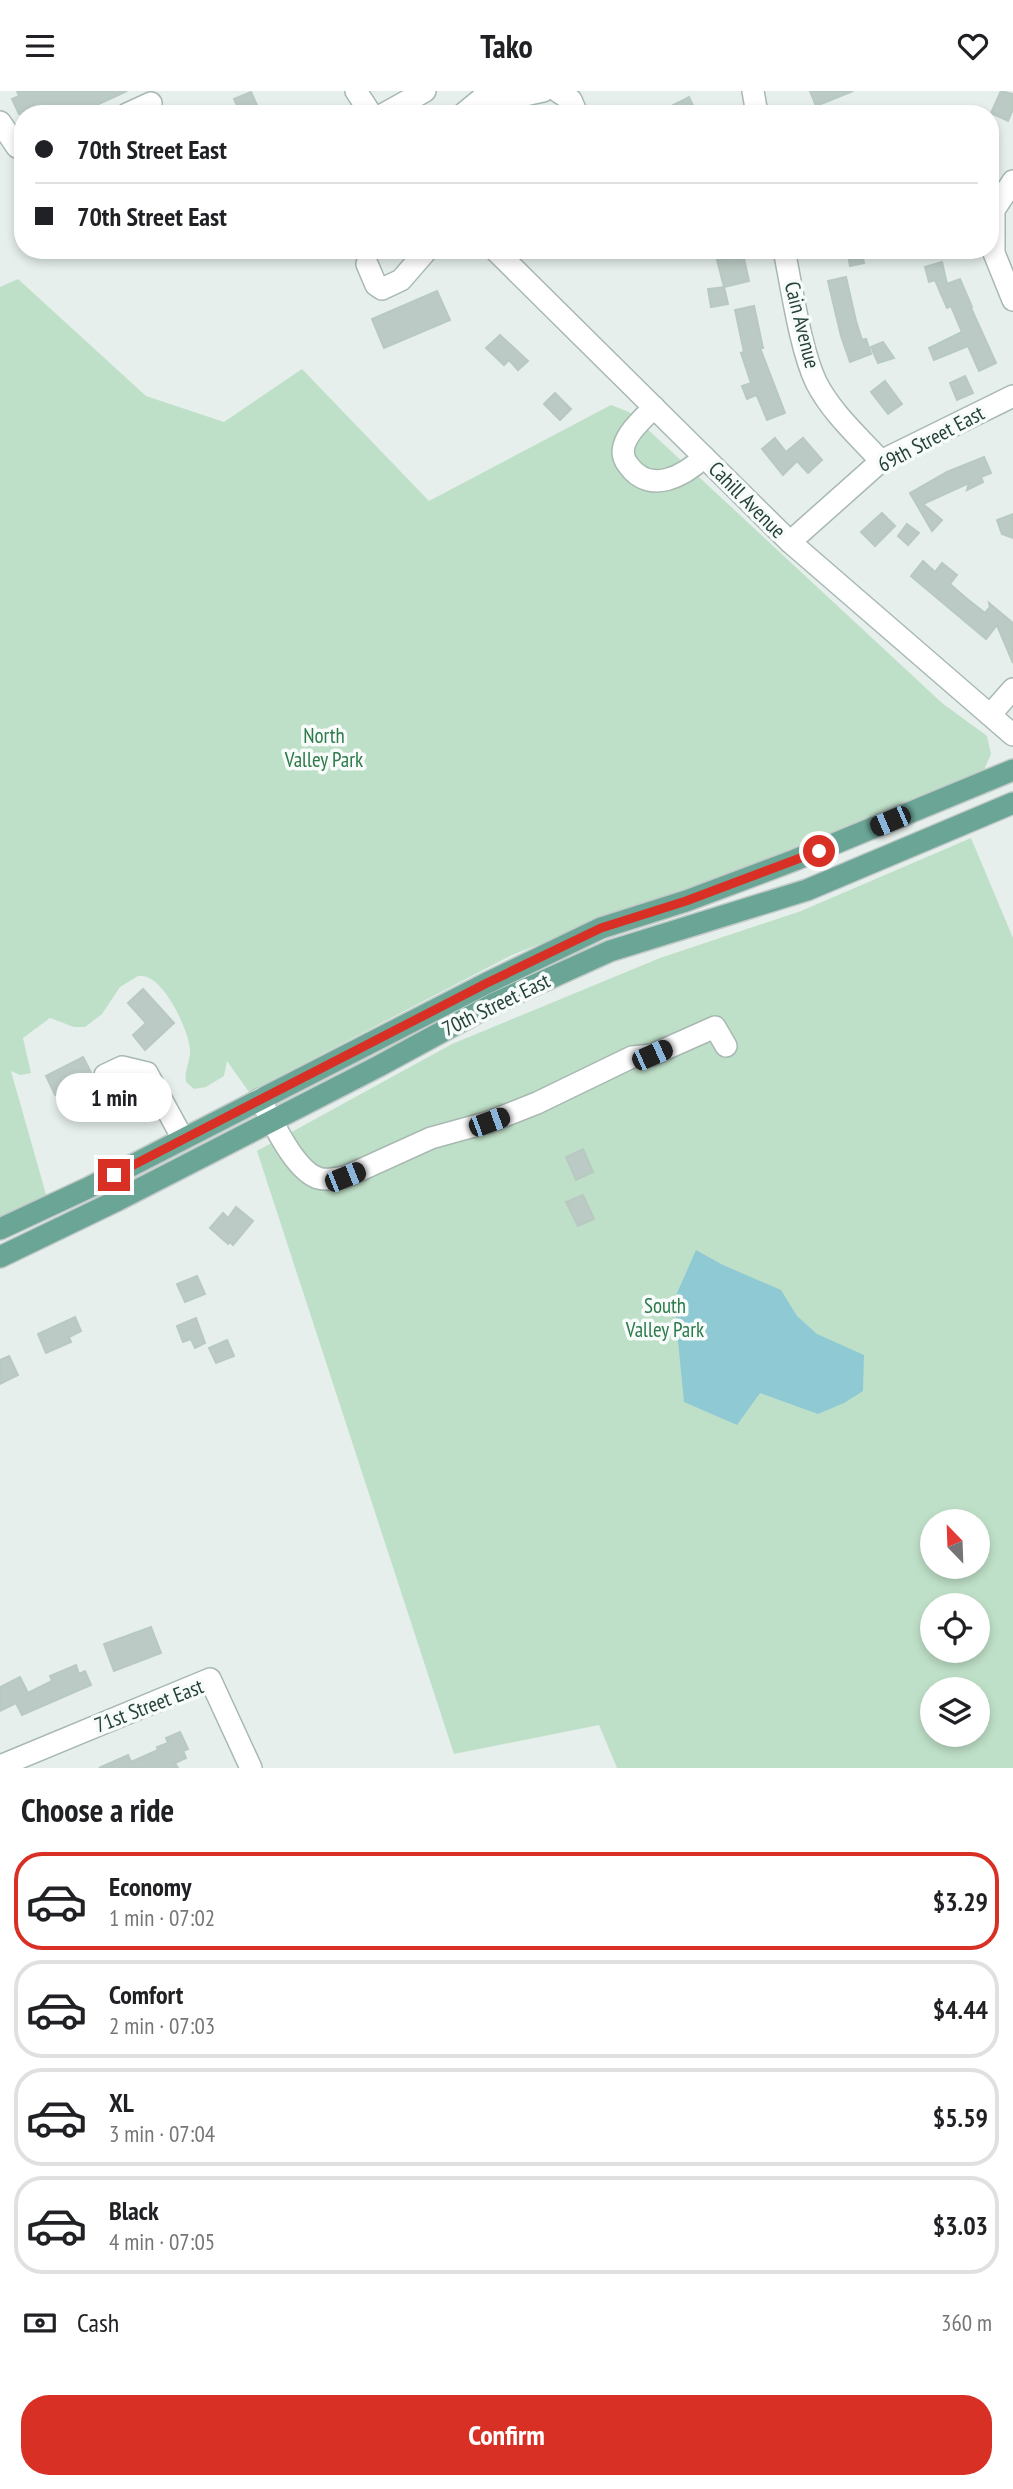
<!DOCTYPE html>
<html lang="en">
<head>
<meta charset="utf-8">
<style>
  body { margin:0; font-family:"PT Sans Narrow",sans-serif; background:#f6f6f6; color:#202124; height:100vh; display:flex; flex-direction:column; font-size:26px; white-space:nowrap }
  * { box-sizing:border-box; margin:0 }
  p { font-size:23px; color:#757577 }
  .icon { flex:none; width:38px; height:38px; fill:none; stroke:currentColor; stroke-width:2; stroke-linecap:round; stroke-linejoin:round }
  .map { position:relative; height:1677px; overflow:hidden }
  .sheet { display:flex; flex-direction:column; background:#fff; flex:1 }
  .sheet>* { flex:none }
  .hud { position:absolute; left:14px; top:14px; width:985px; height:154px; border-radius:28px; box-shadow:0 4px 10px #0003; display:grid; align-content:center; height:154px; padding:0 21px; background:#fff }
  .needle { width:46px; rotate:337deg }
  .tools { position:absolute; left:920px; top:1418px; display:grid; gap:14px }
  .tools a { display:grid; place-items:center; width:70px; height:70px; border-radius:50%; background:#fff; box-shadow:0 4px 10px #0003; font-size:35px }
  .end { position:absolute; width:32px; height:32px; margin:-16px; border:9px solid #d93025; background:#fff; box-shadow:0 0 0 4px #fff }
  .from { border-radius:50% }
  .bubble { position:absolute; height:49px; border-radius:24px; background:#fff; box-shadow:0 4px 10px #0003; font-size:23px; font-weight:800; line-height:49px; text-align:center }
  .car { position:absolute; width:21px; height:42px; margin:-21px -10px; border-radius:9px; box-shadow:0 0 5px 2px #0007; background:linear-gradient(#222 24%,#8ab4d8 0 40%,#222 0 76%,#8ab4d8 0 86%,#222 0) }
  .hud b { display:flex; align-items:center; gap:24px; height:66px; font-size:26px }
  .hud b+b { border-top:2px solid #e0e0e0 }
  .hud i { width:18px; height:18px; background:#202124 }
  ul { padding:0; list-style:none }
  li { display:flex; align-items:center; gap:21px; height:98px; margin:0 14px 10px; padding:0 7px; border:4px solid #e0e0e0; border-radius:28px }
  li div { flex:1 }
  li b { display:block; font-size:26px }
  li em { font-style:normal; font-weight:800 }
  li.on { border-color:#d93025 }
  li>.icon { width:63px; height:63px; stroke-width:1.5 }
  h2 { padding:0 21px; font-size:32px; line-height:84px }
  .pay { display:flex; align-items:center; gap:18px; height:77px; padding:0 21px; font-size:26px }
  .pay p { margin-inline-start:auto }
  .button { display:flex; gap:14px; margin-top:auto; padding:14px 21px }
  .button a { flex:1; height:80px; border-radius:28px; background:#d93025; color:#fff; font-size:28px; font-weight:800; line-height:80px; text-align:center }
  header { display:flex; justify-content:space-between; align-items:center; height:91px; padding:0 21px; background:#fff; font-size:32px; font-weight:800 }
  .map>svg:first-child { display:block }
</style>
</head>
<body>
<header><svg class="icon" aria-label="menu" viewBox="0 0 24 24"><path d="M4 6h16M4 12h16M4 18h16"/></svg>Tako<svg class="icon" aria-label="heart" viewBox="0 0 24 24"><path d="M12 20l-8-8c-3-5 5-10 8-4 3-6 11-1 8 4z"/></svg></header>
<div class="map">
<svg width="1013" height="1677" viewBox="0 0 1013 1677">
  <rect width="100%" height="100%" fill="#e6efeb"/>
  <g fill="#bfe0c8" fill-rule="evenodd">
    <path d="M 18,188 L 146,305 L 224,331 L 302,278 L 429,410 L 611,314 L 629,321 L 942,612 L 987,645 L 991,663 L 984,679 L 759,774 L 586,835 L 512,864 L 249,1001 L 227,970 L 224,985 L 206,996 L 194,998 L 186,991 C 184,979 191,969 190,958 C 188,939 168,896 149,887 C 146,885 142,885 138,885 L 120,896 L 102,923 L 85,936 L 74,936 L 50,927 L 23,947 L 31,982 L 20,984 L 11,980 L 47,1107 L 0,1128 L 0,196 Z"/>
    <path d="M 971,747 L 1013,847 L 1013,1677 L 617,1677 L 599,1634 L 454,1663 L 257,1060 L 452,953 L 660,867 L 801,820 ZM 933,1430 L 978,1430 L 978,1475 L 933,1475 ZM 933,1514 L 978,1514 L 978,1559 L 933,1559 ZM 933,1598 L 978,1598 L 978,1643 L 933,1643 Z"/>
  </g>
  <path fill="#8ec9d4" d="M 696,1159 L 723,1174 L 781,1199 L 797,1225 L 817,1243 L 864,1264 L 863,1300 L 844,1312 L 818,1323 L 760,1302 L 737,1334 L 684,1311 L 674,1209 Z"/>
  <g fill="#bbcac4" stroke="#b8c9c2" stroke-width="2">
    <path d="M 17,0 L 127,0 L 77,23 L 19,23 L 12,8 L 19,5 Z"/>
    <path d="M 810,0 L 853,0 L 816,15 Z"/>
    <path d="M 1001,0 L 1013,3 L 1013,18 L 1008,30 L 991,22 Z"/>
    <path d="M 251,1 L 261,23 L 241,23 L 234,8 Z"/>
    <path d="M 689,6 L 697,23 L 656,23 Z"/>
    <path d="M 847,159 L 861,159 L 864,172 L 850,175 Z"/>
    <path d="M 743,163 L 749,190 L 724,196 L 717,169 Z"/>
    <path d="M 942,171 L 947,193 L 960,188 L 972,216 L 971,217 L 996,272 L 979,280 L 968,255 L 934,269 L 929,257 L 962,241 L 951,215 L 947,217 L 935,189 L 929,191 L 925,176 Z"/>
    <path d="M 846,186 L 856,230 L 862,249 L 866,248 L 871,263 L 850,271 L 841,245 L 828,190 Z"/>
    <path d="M 724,196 L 728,213 L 711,216 L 708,198 Z"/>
    <path d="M 437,200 L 450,229 L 384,257 L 372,228 Z"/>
    <path d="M 754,215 L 763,257 L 760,257 L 785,322 L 767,329 L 758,307 L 756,304 L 747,308 L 742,295 L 751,292 L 741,262 L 744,261 L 735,219 Z"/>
    <path d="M 500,244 L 528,270 L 518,279 L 509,269 L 504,274 L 486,257 Z"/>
    <path d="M 883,251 L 894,267 L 878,272 L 871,256 Z"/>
    <path d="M 965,285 L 973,302 L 957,309 L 950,292 Z"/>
    <path d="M 885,290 L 902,313 L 888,323 L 871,301 Z"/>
    <path d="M 555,302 L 571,318 L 560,329 L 544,313 Z"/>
    <path d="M 775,347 L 786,361 L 803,347 L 822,369 L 808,382 L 797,370 L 783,384 L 762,358 Z"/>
    <path d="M 984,366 L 991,382 L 981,386 L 983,391 L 967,399 L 969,392 L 923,413 L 942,429 L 932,440 L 910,402 L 947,381 Z"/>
    <path d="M 882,422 L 895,435 L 875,455 L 861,441 Z"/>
    <path d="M 1013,423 L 1013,447 L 1002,443 L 997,429 Z"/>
    <path d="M 907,433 L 919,442 L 908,454 L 898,445 Z"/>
    <path d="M 923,470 L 935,481 L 942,472 L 957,484 L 950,493 L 966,507 L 985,522 L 990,516 L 989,512 L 1013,532 L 1013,572 L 997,534 L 986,548 L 911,485 Z"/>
    <path d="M 143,898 L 174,932 L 145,959 L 133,944 L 146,932 L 128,912 Z"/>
    <path d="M 83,966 L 98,995 L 83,1003 L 78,993 L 55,1004 L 46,985 Z"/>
    <path d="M 583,1058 L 593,1081 L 576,1089 L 566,1066 Z"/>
    <path d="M 583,1104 L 594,1128 L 578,1135 L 566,1111 Z"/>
    <path d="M 236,1116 L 253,1130 L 233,1154 L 230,1151 L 228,1153 L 210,1137 L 223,1122 L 228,1127 Z"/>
    <path d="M 197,1185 L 205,1203 L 185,1211 L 177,1193 Z"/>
    <path d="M 75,1226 L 81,1240 L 69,1246 L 71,1251 L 46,1262 L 38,1243 Z"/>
    <path d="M 196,1227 L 205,1252 L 195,1257 L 191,1248 L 183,1251 L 177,1235 Z"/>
    <path d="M 227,1249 L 234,1265 L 216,1272 L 209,1257 Z"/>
    <path d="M 9,1265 L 18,1284 L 0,1293 L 0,1269 Z"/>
    <path d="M 151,1536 L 161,1562 L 114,1580 L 104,1553 Z"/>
    <path d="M 76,1574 L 79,1583 L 85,1580 L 91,1594 L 22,1624 L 16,1612 L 0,1620 L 0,1596 L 20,1586 L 28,1602 L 52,1590 L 50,1585 Z"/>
    <path d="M 180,1641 L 188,1658 L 183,1660 L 186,1667 L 175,1672 L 178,1677 L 99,1677 L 128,1664 L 131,1671 L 158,1659 L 157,1656 L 168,1652 L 166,1647 Z"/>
  </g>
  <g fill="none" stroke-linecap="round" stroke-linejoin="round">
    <path stroke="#bfccc8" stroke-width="21" stroke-dasharray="21 10" stroke-linecap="butt" d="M 481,23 L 492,18"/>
    <g stroke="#a8b8b2" stroke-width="24">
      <g id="minor">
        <path d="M 356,0 L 371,23"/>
        <path d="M 557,0 L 571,9 L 577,23"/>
        <path d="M 753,0 L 757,23"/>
        <path d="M 127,23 L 151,12"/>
        <path d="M 384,23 L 425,0"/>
        <path d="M 463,23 L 480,9 L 516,6 L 543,0"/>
        <path d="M 0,31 L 17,56 L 23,58"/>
        <path d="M 1013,90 L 994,119 L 994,162 L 1013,209"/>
        <path d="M 495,159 L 790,451 L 1013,644"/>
        <path d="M 784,159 C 792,197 800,257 816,291 C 831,321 858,345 881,370"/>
        <path d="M 367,173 L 376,194 L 382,198 L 401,189 L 427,159"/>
        <path d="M 654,316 C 643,328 628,340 624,355 C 622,362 624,369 629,375 C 650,404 684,385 704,366"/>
        <path d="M 790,451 L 881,370 L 1013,305"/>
        <path d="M 990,624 L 1013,598"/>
        <path d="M 105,984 L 122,976 L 147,982 L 183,1048"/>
        <path d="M 260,1008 C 272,1029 294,1079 318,1087 C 326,1090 337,1087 345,1086 L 431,1047 L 489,1031 L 537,1012 L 632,966 L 652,964 L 715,936 L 726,955"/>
        <path d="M 0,1675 L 210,1588 L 251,1677"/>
      </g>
    </g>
    <g stroke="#c2cac8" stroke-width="24">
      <g id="major">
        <path d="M 0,1138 L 90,1096 L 487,892 L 601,837 L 686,810 L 795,769 L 1013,679"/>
        <path d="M 0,1166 L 118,1109 L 379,975 L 495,912 L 610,860 L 807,799 L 1013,712"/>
      </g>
    </g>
    <use href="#minor" stroke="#fff" stroke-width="21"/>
    <use href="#major" stroke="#6aa596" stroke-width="21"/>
  </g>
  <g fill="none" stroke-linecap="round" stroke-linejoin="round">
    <path stroke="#d93025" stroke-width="9" d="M 114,1084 L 487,892 L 601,837 L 686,810 L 819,760"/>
  </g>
  <g text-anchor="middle" stroke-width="7" stroke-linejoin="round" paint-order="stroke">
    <g font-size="21" fill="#24423a" stroke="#f7fbf9">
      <text transform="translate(802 234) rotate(76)" y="7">Cain Avenue</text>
      <text transform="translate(931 348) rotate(-28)" y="7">69th Street East</text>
      <text transform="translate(747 409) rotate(45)" y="7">Cahill Avenue</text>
      <text transform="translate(496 914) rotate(-26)" y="7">70th Street East</text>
      <text transform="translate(149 1615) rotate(-21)" y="7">71st Street East</text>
    </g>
    <g font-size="21" fill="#2d7a4b" stroke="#f7fbf9">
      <text x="324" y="652">North<tspan x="324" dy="24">Valley Park</tspan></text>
      <text x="665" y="1222">South<tspan x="665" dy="24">Valley Park</tspan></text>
    </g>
  </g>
</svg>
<div class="tools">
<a><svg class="needle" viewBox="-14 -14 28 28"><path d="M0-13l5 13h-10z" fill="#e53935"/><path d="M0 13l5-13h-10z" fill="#757577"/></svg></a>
<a><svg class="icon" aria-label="locate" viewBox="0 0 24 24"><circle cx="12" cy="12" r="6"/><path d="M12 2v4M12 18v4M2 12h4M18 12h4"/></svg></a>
<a><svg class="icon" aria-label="layers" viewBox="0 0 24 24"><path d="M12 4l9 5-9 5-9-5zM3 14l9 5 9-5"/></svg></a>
</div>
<i class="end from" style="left:819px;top:760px"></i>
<i class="end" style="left:114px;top:1084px"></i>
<div class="bubble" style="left:56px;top:982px;width:116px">1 min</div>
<i class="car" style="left:890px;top:730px;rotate:247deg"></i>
<i class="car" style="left:652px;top:964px;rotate:66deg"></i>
<i class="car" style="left:489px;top:1031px;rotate:70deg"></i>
<i class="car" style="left:345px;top:1086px;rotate:68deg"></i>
<div class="hud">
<b><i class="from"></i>70th Street East</b>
<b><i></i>70th Street East</b>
</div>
</div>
<section class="sheet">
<h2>Choose a ride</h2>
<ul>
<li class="on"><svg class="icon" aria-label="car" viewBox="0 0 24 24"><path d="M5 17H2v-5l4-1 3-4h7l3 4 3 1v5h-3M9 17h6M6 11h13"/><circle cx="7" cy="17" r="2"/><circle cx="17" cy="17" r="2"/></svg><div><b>Economy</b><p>1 min · 07:02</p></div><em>$3.29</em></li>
<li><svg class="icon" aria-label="car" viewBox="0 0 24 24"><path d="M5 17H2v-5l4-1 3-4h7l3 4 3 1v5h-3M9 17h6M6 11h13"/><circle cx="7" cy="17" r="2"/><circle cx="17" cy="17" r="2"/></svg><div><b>Comfort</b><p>2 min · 07:03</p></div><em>$4.44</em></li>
<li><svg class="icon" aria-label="car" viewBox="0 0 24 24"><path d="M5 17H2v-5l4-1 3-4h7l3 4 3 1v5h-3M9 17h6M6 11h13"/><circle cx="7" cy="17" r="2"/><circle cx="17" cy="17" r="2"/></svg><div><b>XL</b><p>3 min · 07:04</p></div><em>$5.59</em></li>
<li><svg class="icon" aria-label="car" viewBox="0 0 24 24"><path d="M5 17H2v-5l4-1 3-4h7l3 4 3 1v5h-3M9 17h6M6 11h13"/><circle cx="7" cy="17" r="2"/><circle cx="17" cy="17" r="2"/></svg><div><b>Black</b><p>4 min · 07:05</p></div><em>$3.03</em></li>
</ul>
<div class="pay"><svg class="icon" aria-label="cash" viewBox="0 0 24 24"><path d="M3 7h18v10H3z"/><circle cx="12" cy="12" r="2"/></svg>Cash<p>360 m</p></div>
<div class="button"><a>Confirm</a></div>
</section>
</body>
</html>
